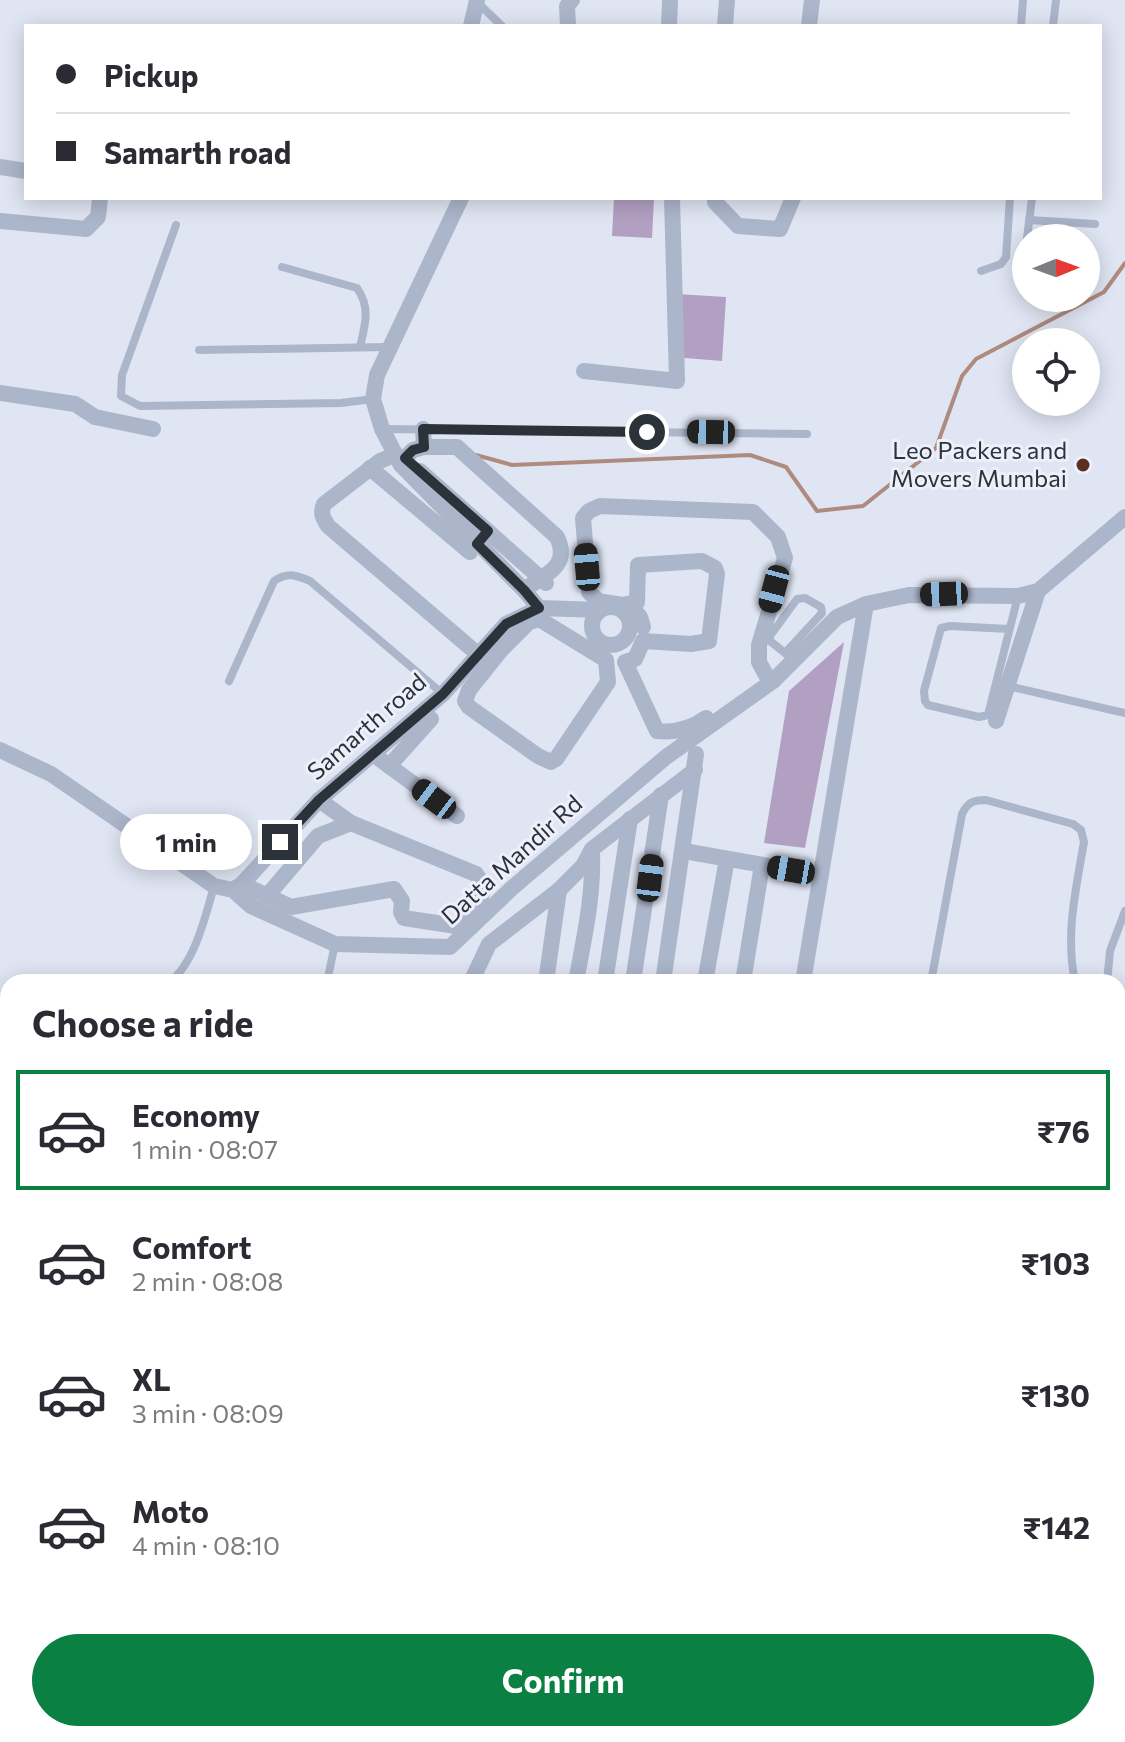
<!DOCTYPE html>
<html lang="en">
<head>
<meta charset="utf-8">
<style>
  body { margin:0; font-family:Commissioner,sans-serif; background:#f7f7f7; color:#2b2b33; height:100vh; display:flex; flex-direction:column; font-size:30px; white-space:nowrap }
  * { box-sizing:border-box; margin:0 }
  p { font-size:26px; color:#7c7c81 }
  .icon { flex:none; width:44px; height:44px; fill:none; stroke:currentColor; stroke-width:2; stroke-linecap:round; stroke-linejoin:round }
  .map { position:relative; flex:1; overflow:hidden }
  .details { position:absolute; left:0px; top:974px; width:1126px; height:768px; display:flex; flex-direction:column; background:#fff; border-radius:24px 24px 0 0; box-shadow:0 4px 20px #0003 }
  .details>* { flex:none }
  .top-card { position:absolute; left:24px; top:24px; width:1078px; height:176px; border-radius:0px; box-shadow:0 4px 20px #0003; display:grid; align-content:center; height:176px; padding:0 32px; background:#fff }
  .needle { width:52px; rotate:89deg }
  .buttons { position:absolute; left:1012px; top:224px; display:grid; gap:16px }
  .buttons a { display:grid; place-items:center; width:88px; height:88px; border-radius:50%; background:#fff; box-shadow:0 4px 20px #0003; font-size:40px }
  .end { position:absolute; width:36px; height:36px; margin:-18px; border:10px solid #2b3239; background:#fff; box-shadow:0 0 0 4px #fff }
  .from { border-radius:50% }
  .bubble { position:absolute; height:56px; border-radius:28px; background:#fff; box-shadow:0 4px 20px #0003; font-size:26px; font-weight:700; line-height:56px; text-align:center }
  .car { position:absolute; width:24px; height:48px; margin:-24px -12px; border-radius:10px; box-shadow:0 0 6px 2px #0007; background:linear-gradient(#222 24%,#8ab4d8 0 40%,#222 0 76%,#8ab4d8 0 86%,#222 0) }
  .top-card b { display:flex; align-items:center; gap:28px; height:76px; font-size:30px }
  .top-card b+b { border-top:2px solid #e1e1e2 }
  .top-card i { width:20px; height:20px; background:#2b2b33 }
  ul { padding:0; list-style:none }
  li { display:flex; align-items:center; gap:24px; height:120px; margin:0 16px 12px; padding:0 16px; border:4px solid transparent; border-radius:0px }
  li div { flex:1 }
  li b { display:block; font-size:30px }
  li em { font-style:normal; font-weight:700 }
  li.current { border-color:#0b8043 }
  li>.icon { width:72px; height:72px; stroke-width:1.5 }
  h2 { padding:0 32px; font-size:36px; line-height:96px }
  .cta { display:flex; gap:16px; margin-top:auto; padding:16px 32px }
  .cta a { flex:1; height:92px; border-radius:48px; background:#0b8043; color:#fff; font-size:32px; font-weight:700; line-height:92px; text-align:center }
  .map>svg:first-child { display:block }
</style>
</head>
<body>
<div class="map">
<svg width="1125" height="1742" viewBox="0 0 1125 1742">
  <rect width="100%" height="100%" fill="#e0e5f3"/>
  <g fill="#b2a0c2">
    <path d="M 614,198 L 654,198 L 652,238 L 612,236 Z"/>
    <path d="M 677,294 L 726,297 L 722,361 L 673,357 Z"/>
    <path d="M 844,642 L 805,848 L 764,843 L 789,691 Z"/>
    <path d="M 1118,1513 L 1125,1513 L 1125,1742 L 1077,1742 L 1078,1734 L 1118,1734 Z"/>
  </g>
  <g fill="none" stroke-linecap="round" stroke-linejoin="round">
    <path stroke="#af8b7f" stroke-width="4" d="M 476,455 L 512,465 L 750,455 L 786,467 L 817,511 L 863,506 L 936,448 L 962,376 L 976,359 L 1104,292 L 1125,263"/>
    <g stroke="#acb6cb" stroke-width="8">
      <path d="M 478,3 L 502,26"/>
      <path d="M 1021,26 L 1023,0"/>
      <path d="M 1053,26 L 1056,0"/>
      <path d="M 1029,220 L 1095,224"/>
      <path d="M 176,225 L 122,375 L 121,396 L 140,406 L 341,403 L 373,399"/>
      <path d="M 1027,238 L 1032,198"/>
      <path d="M 282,267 L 357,288 C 371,308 365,325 360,347"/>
      <path d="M 981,271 L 1001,264 L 1006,257 L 1010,198"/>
      <path d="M 199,350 L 389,347"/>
      <path d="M 383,429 L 807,434"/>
      <path d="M 1009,629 L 950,626 L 941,628 L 924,691 L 925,701 L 928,705 L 979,717 L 988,715 L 1018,596"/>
      <path d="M 785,653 L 822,613 L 821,607 L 805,598 L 797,599 L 770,636 L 770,641 L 794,660"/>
      <path d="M 229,681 L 274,581 C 288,572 295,575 310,581 L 443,694"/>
      <path d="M 1008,686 L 1125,713"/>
      <path d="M 169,982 C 194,965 206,915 214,886"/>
      <path d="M 327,982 L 335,944"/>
      <path d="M 931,982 L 962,814 C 968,802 973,800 986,800 L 1073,824 L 1081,830 L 1084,842 C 1076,889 1065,934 1075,982"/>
      <path d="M 1107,982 L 1110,951 L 1125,911"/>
      <path d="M 1118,1016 L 1125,1015"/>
      <path d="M 0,1065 L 8,1066"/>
      <path d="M 0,1410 L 8,1410"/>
      <path d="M 122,1734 L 122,1742"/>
      <path d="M 773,1734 L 775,1742"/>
    </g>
    <g stroke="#acb6cb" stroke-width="16">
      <path d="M 471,26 L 477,0"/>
      <path d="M 568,26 L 567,6 L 572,0"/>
      <path d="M 669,26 L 670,0"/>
      <path d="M 725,26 L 727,0"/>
      <path d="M 809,26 L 812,0"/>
      <path d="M 0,167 L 26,171"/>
      <path d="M 461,198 L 377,375 L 373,399 L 382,429 L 401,465 L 524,590 L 539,608"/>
      <path d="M 715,198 L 715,202 L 738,226 L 780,229 L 793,198"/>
      <path d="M 0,221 L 86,229 L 98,217 L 100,198"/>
      <path d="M 584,371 L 677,381 L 672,198"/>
      <path d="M 0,393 L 75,404 L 95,417 L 153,429"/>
      <path d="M 423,429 L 424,447"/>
      <path d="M 394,455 L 380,461 L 324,504 C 320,513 323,518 328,526 L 480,656"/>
      <path d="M 405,458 L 413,450 L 424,447 L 457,447 L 557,537 C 571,567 545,574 524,590"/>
      <path d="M 370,468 L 470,552"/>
      <path d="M 420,471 L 546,583"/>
      <path d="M 629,605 L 640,617 L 643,627"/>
      <circle cx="611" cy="626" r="19"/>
      <path d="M 490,643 L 501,650 L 529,622 L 539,619 L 606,660 L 608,682 L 556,759 L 551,762 L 538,756 L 469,707 L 465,701 L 469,690 L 501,650"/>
      <path d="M 706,718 C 691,729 676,733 657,731 L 625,662 L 635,659 L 643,641 L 691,644 L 709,641 L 717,574 L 715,568 L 702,561 L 638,565 L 637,602 L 622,605 L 598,601 L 589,592 L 583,518 L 589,511 L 600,506 L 753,512 L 778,537 L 785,558 L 759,645 L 759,662 L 766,675 L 773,681"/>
      <path d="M 996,721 L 1038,591"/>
      <path d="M 0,750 L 51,774 L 214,886 L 233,890 L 251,906 L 335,944 L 450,947 L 512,888 L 666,757 L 773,681 L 837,617 L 866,604 L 909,595 L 1018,596 L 1038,591 L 1125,517"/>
      <path d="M 373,754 L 457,816"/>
      <path d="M 389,766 L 431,719"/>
      <path d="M 684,851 L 820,875"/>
      <path d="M 242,884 L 291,907 L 394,889 L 402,901 L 401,912 L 404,918 L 456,926 L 466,923 L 481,898 L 483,885 L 476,874 L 351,823 L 319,800"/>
      <path d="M 234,889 L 242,884 L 319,800 L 443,694 L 506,624 L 539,608 L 601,610"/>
      <path d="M 267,896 L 318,836 L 351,823"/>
      <path d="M 471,982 L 489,944 L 559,890 L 583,866 L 592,849 L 695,770"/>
      <path d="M 546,982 L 559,890"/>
      <path d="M 576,982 C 584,938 594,895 592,850"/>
      <path d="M 605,982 L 630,819"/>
      <path d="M 633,982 L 661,795"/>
      <path d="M 663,982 L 696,754"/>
      <path d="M 705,982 L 727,859"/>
      <path d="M 743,982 L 762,865"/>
      <path d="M 803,982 L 866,604"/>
      <path d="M 1118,1446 L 1125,1444"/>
      <path d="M 1070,1742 L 1072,1734"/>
    </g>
    <g stroke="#acb6cb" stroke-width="20">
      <path d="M 1118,1205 L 1125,1206"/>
      <path d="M 0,1210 L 8,1210"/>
    </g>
  </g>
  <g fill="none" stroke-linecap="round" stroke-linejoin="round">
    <path stroke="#2b3239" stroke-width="10" d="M 280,842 L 319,800 L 443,694 L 506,624 L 539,608 L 524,590 L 477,544 L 488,531 L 405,458 L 413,450 L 424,447 L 423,429 L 647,432"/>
  </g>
  <circle fill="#5a3020" stroke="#edf0fa" stroke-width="3" cx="1083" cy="465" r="8"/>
  <g text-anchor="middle" stroke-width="6" stroke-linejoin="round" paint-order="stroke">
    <g font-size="24" fill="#2b3239" stroke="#edf0fa" text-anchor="end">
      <text x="1067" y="459">Leo Packers and<tspan x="1067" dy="28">Movers Mumbai</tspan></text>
    </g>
    <g font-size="24" fill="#2b3239" stroke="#edf0fa">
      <text transform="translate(367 727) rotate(-41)" y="8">Samarth road</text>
      <text transform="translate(512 860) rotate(-42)" y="8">Datta Mandir Rd</text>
    </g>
  </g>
</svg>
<div class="buttons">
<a><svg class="needle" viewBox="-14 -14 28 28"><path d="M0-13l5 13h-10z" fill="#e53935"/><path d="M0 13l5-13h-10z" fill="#7c7c81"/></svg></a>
<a><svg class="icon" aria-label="locate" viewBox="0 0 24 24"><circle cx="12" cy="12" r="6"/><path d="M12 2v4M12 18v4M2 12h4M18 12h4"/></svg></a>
</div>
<i class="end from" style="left:647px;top:432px"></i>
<i class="end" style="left:280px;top:842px"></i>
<div class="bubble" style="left:120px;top:814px;width:132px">1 min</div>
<i class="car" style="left:711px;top:432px;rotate:271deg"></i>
<i class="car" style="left:587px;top:567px;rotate:355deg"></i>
<i class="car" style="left:774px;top:589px;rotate:195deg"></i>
<i class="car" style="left:944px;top:594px;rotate:268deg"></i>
<i class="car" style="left:434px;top:799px;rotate:307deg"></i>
<i class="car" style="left:791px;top:870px;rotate:280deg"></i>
<i class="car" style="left:650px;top:878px;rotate:7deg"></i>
<div class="top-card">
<b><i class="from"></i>Pickup</b>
<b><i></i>Samarth road</b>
</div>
<section class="details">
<h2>Choose a ride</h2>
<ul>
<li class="current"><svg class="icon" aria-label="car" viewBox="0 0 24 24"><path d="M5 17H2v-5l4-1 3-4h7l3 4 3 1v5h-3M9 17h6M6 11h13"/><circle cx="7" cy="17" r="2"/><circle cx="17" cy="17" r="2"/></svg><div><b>Economy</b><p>1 min · 08:07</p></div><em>₹76</em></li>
<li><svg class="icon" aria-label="car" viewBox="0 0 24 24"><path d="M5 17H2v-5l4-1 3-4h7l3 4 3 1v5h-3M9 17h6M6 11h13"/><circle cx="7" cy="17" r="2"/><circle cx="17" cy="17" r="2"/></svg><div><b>Comfort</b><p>2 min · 08:08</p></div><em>₹103</em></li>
<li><svg class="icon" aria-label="car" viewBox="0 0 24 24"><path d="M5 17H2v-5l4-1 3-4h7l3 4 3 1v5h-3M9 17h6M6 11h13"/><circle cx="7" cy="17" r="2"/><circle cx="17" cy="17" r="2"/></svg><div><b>XL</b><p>3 min · 08:09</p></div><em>₹130</em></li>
<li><svg class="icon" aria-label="car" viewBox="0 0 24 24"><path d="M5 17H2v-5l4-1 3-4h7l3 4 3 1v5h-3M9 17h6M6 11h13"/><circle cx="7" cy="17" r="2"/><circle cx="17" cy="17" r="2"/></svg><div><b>Moto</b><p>4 min · 08:10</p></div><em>₹142</em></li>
</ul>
<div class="cta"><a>Confirm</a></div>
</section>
</div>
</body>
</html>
